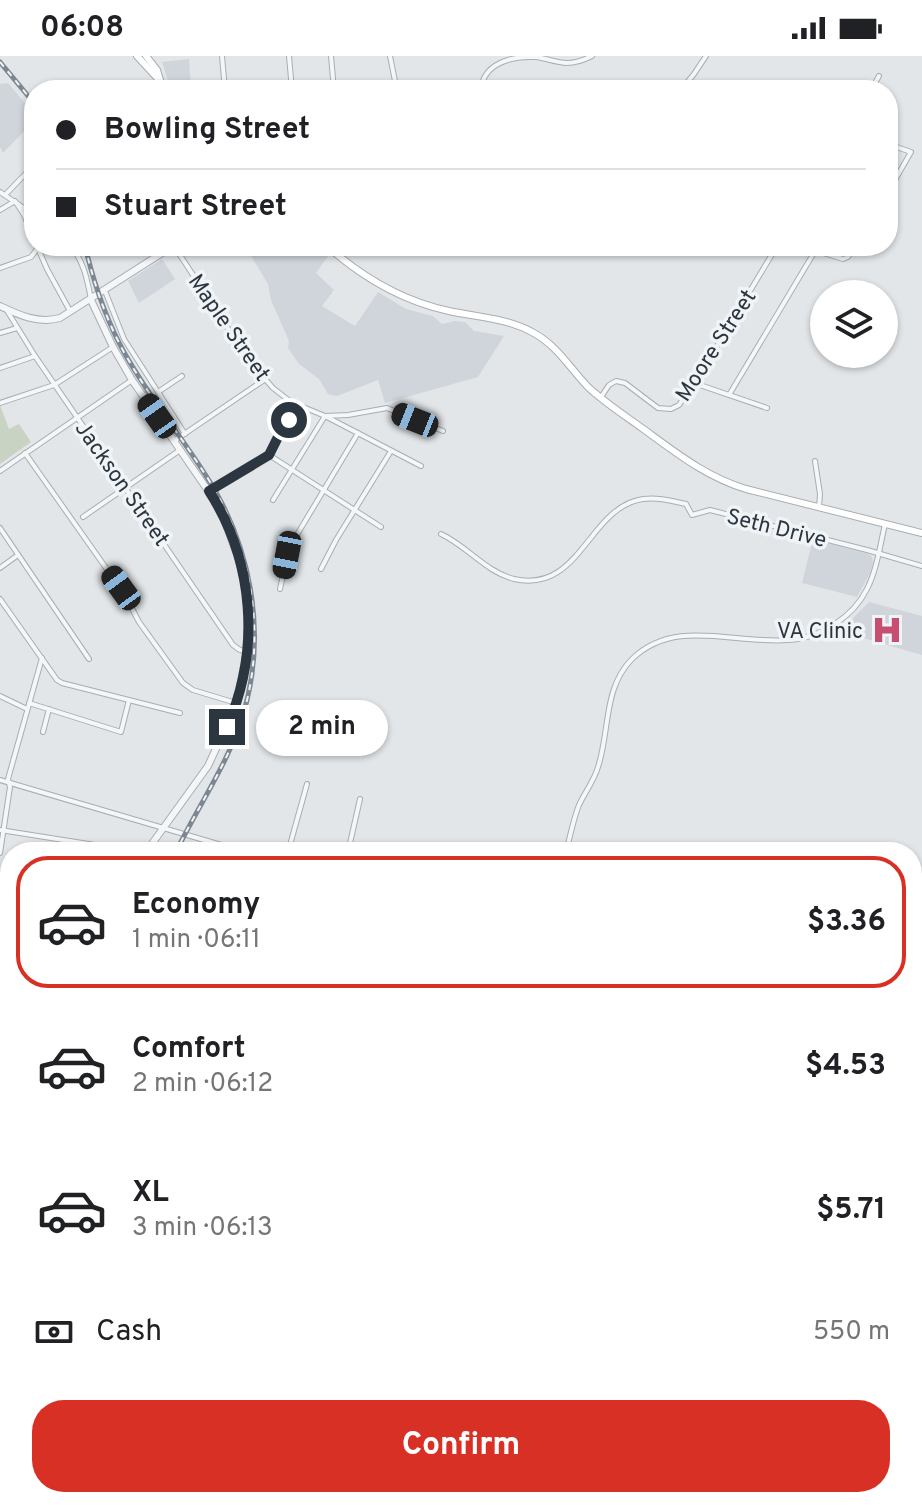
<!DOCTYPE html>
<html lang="en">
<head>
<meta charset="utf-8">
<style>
  body { margin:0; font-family:Overpass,sans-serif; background:#f2f2f2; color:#202124; height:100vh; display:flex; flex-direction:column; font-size:30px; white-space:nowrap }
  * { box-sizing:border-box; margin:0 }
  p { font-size:26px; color:#757577 }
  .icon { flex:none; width:44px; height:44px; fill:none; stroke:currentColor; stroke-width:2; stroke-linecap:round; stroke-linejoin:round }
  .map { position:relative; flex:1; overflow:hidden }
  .sheet { position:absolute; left:0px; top:786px; width:922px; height:666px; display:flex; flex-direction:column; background:#fff; border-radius:32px 32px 0 0; box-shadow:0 2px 6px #0004 }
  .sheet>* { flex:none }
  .hud { position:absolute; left:24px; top:24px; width:874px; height:176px; border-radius:32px; box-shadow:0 2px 6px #0004; display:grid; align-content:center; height:176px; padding:0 32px; background:#fff }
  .buttons { position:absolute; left:810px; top:224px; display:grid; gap:16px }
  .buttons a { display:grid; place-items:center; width:88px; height:88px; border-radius:50%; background:#fff; box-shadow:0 2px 6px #0004; font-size:40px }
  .end { position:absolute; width:36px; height:36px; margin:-18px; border:10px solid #2b3640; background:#fff; box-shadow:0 0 0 4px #fff }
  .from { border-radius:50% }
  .bubble { position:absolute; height:56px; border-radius:28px; background:#fff; box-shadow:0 2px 6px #0004; font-size:26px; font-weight:700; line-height:56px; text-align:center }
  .car { position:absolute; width:24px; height:48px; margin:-24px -12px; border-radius:10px; box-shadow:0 0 6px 2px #0007; background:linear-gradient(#222 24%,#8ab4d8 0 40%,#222 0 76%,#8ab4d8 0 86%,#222 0) }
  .hud b { display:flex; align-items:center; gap:28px; height:76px; font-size:30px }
  .hud b+b { border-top:2px solid #e0e0e0 }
  .hud i { width:20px; height:20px; background:#202124 }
  ul { padding:14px 0 0; list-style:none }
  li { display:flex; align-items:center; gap:24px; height:132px; margin:0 16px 12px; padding:0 16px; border:4px solid transparent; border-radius:32px }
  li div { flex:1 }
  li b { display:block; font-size:30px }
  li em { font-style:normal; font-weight:700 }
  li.active { border-color:#d93025 }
  li>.icon { width:72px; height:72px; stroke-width:1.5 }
  .pay { display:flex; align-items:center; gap:20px; height:88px; padding:0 32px; font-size:30px }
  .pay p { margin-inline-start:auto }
  .button { display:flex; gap:16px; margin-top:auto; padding:16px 32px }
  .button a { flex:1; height:92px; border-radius:32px; background:#d93025; color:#fff; font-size:32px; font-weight:700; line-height:92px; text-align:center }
  .status { display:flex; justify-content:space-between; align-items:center; height:56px; padding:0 40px; background:#fff; direction:ltr }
  .status svg { height:22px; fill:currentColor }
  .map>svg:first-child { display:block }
</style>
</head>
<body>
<div class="status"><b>06:08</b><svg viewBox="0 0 49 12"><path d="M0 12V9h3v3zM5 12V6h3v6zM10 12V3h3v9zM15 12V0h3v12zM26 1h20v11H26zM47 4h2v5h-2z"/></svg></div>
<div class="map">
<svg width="922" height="1451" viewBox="0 0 922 1451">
  <rect width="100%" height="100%" fill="#e2e6e9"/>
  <g fill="#d0d5db">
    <path d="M 189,3 L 191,34 L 171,34 L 162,6 Z"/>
    <path d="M 8,27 L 34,58 L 34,65 L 3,97 L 0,91 L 0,28 Z"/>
    <path d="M 245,190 L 316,190 L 328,200 L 316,217 L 334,234 L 322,250 L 355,270 L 378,236 L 406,253 L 433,260 L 442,268 L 455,265 L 465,266 L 474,275 L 504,280 L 478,321 L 385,347 L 378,324 L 337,340 L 328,338 L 319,323 L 299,308 L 288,292 L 289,285 L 271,244 L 268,228 Z"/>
    <path d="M 162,203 L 175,223 L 139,247 L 128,225 Z"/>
    <path d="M 813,483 L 868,498 L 872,501 L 873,507 L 870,517 L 857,541 L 802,527 Z"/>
    <path d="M 869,546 L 922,560 L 922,599 L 856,580 L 847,568 Z"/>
  </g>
  <path fill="#c9d3c4" d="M 0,349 L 9,373 L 19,368 L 31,386 L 0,408 Z"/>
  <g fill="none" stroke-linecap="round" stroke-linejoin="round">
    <g stroke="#a7aeb3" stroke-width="6">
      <g id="minor">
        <path d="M 222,0 L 225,34"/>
        <path d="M 289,0 L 292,34"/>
        <path d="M 331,0 L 334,34"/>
        <path d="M 349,34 L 396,30 L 390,0"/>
        <path d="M 481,34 C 483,7 512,0 535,1 C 546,2 556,7 567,7 C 576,7 584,4 592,0"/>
        <path d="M 681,34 L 694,18 L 706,0"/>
        <path d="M 871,34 L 879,20"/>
        <path d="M 888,88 L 911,96 L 888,136"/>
        <path d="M 0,136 L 34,159"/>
        <path d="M 5,139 L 34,109"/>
        <path d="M 0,154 L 15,145 L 24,159 L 34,182"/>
        <path d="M 37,190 L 47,213 L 70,255"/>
        <path d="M 71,190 C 84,206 87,223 91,243"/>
        <path d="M 174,190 L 250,306 L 273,332 L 291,346 L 325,360 L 421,410"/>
        <path d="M 801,190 L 843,203 L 848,201 L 855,190"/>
        <path d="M 0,212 L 31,201 L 37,193"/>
        <path d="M 105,235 L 124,283 L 185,378"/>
        <path d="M 6,253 L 35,300 L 233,589 L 240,594 L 247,595"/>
        <path d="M 0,277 L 17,272"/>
        <path d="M 0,312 L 35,300"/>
        <path d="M 694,327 L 767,352"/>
        <path d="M 158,336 L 182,320"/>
        <path d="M 729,339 L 815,195"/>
        <path d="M 601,341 L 609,329 L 616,325 L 625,327 L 658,352 L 671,353 L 679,349 L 705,310 L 777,190"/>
        <path d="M 0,347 L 54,329 L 113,291"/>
        <path d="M 174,385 L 264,324"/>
        <path d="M 25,397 L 125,539 L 139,566 L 183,627 L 193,634 L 236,647"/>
        <path d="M 269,399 L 381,471"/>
        <path d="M 815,405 L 820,438 L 819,451"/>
        <path d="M 0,415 L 132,324"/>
        <path d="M 209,435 L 269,399 L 279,379 L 299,349"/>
        <path d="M 273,444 L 325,360 L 348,359 L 387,352 L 443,375"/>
        <path d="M 83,461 L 180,394"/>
        <path d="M 0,472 L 89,603"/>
        <path d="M 441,478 C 467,490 486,516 514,523 C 581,538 588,451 643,443 C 658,441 672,445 686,448 L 692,459 L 710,454 L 867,494 L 922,510"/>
        <path d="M 0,512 L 18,499"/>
        <path d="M 321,513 L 336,484 L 391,395"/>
        <path d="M 280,533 L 289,492 L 358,377"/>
        <path d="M 0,543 L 57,624 L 62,627 L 180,657"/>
        <path d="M 0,640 L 27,653"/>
        <path d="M 29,647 L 121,676 L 129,644"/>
        <path d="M 43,676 L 49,653"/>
        <path d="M 0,724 L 245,796"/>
        <path d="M 0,774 L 95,789"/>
        <path d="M 288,796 L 307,728"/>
        <path d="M 348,796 L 360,743"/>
        <path d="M 566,796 C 570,781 573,764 579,749 C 585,736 594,725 598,711 C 610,675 603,632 632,603 C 688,548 773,612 835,568 C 849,559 860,547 867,533 C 877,513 880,490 885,468"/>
        <path d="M 0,797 L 10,731 L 8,723 L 42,602"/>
        <path d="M 0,835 L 10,836"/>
        <path d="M 0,896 L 10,898"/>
        <path d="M 0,962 L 10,903"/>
        <path d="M 0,1167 L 10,1168"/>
        <path d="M 0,1173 L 10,1174"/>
        <path d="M 0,1372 L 10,1371"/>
        <path d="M 79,1442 L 84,1451"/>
        <path d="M 145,1442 L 148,1451"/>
        <path d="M 252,1442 L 259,1451"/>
        <path d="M 54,1451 L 68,1442"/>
      </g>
    </g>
    <g stroke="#a7aeb3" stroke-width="8">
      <g id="tertiary">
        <path d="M 91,244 L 113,291 L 132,324 L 220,452 L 239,504 L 249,548 L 249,571 L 247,595 L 239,635 L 232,658 L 208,710 L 146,796"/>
        <path d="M 0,250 C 19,259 38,268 60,262 L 173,190"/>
        <path d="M 0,956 L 10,958"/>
      </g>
    </g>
    <g stroke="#a7aeb3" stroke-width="8">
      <g id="secondary">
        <path d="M 137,0 L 160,25"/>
        <path d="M 146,0 L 157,14 L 163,34"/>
        <path d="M 327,190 C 363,222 402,245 449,255 C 477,261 506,262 532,276 C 557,289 569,311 588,331 C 604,346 624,359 642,372 C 675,396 706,421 746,433 L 922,477"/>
      </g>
    </g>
    <use href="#minor" stroke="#f4f6f8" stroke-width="4"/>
    <use href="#tertiary" stroke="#f4f6f8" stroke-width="6"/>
    <use href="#secondary" stroke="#fff" stroke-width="6"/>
    <g stroke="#7c8792" stroke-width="5">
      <g id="rail">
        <path d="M 0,6 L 34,47"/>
        <path d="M 85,190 C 94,228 106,264 125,298 C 148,339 178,376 203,415 C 251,487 268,576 243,659 C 228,708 198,750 176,796"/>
        <path d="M 340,1442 L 351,1451"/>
      </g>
    </g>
    <use href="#rail" stroke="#f1f4f7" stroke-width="2" stroke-dasharray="6" stroke-linecap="butt"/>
  </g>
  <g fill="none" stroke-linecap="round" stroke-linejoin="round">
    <path stroke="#2b3640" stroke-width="10" d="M 227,671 C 261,594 254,505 209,435 L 269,399 L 279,379 L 289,364"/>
  </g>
  <defs>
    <g id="hospital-bare" transform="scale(2.4)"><path d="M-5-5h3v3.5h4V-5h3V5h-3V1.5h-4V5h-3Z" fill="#c64f71" stroke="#f1f4f7" stroke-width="2.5" paint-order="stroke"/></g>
  </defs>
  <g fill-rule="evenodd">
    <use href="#hospital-bare" x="887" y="574"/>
  </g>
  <g text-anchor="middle" stroke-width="7" stroke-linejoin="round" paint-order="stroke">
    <g font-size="22" fill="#2b3640" stroke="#f1f4f7">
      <text transform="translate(230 271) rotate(55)" y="8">Maple Street</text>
      <text transform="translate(715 289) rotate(-57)" y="8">Moore Street</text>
      <text transform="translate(123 427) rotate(55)" y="8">Jackson Street</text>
      <text transform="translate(777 471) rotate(14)" y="8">Seth Drive</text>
    </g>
    <g font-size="22" fill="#2b3640" stroke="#f1f4f7" text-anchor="end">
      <text x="863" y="582">VA Clinic</text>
    </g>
  </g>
</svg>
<div class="buttons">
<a><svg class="icon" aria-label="layers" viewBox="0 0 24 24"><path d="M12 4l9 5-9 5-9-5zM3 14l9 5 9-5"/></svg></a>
</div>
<i class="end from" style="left:289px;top:364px"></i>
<i class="end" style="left:227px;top:671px"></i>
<div class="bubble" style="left:256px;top:644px;width:132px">2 min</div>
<i class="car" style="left:157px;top:360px;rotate:325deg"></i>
<i class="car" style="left:415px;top:364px;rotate:292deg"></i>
<i class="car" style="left:287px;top:499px;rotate:191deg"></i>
<i class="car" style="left:121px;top:532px;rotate:324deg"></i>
<div class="hud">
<b><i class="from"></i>Bowling Street</b>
<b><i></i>Stuart Street</b>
</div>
<section class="sheet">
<ul>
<li class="active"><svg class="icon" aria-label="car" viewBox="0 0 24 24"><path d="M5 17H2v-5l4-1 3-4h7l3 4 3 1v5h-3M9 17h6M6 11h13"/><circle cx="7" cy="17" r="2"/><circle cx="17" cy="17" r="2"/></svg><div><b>Economy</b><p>1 min · 06:11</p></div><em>$3.36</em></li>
<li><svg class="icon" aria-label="car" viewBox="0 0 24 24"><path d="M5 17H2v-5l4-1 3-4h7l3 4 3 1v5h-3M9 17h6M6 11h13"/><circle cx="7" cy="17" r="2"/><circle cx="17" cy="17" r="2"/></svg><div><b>Comfort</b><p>2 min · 06:12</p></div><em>$4.53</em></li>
<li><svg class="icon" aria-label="car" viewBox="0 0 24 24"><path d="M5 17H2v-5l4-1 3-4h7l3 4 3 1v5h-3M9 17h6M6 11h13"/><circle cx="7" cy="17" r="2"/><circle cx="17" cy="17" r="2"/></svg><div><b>XL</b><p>3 min · 06:13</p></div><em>$5.71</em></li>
</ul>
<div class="pay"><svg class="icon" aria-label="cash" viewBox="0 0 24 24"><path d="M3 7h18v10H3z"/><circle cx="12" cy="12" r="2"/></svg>Cash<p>550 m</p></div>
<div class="button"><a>Confirm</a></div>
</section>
</div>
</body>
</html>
